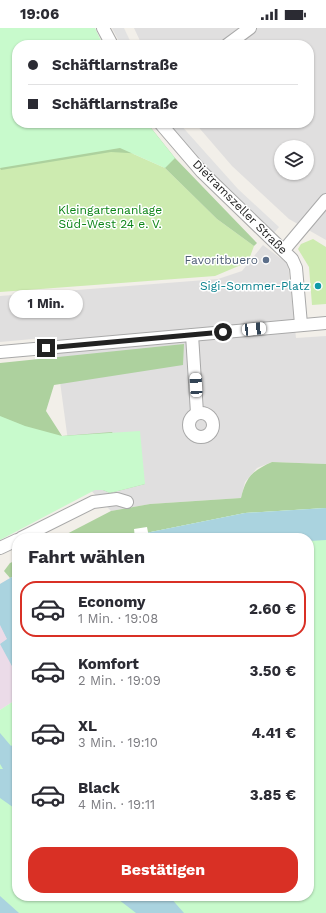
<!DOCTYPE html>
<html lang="de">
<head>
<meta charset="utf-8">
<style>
  body { margin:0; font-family:"Work Sans",sans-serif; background:#f7f7f7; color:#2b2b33; height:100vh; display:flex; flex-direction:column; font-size:15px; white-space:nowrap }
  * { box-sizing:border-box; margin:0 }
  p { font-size:13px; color:#7c7c81 }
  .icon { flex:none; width:22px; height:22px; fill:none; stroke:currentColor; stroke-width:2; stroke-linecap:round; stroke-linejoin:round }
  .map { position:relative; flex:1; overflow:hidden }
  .panel { position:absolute; left:12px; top:505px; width:302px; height:368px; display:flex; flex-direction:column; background:#fff; border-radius:16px; box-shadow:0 1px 3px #0004 }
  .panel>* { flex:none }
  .hud { position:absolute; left:12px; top:12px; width:302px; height:88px; border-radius:16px; box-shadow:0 1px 3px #0004; display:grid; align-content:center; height:88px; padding:0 16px; background:#fff }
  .tools { position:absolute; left:274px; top:112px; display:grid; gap:8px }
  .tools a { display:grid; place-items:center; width:40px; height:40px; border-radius:50%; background:#fff; box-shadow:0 1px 3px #0004; font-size:20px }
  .end { position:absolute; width:18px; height:18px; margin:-9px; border:5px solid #222; background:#fff; box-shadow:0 0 0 2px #fff }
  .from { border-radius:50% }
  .bubble { position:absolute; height:28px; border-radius:14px; background:#fff; box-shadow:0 1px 3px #0004; font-size:13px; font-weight:700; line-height:28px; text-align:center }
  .car { position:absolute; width:12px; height:24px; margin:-12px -6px; border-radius:5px; box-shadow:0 0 3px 1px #0007; background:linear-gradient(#fff 24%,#345 0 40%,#fff 0 76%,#345 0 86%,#fff 0) }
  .hud b { display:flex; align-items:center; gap:14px; height:38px; font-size:15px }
  .hud b+b { border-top:1px solid #e1e1e2 }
  .hud i { width:10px; height:10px; background:#2b2b33 }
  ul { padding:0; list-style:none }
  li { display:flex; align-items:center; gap:12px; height:56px; margin:0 8px 6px; padding:0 8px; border:2px solid transparent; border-radius:16px }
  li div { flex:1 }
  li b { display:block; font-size:15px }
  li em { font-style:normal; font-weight:700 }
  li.on { border-color:#d93025 }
  li>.icon { width:36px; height:36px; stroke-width:1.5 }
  h2 { padding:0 16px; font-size:18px; line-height:48px }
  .cta { display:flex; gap:8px; margin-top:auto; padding:8px 16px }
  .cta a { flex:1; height:46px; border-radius:16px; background:#d93025; color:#fff; font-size:16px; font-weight:700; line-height:46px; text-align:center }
  .status { display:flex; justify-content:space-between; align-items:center; height:28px; padding:0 20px; background:#fff; direction:ltr }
  .status svg { height:11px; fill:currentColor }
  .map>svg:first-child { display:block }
</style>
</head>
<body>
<div class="status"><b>19:06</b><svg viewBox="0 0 49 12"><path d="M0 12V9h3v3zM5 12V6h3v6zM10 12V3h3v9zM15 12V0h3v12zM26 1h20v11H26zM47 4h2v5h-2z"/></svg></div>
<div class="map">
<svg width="326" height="885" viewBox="0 0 326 885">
  <rect width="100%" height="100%" fill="#f2efe9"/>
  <g fill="#e0dfdf" fill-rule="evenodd">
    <path d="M 134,0 L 326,0 L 326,212 L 289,191 L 232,138 L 195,95 L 309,95 L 309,17 L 142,17 ZM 281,119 L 307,119 L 307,145 L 281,145 Z"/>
    <path d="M 263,217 L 288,236 L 296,310 L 326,308 L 326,436 L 272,434 L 257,440 L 245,454 L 241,470 L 150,476 L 111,483 L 72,443 L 54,309 L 0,314 L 0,268 L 218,251 L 242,243 Z"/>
  </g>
  <path fill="#ebdbe8" d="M 17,546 L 17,671 L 0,682 L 0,556 Z"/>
  <g fill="#cdebb0">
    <path d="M 120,120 L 165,140 L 217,191 L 254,218 L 248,234 L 215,248 L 0,264 L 0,140 Z"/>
    <path d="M 313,211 L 326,219 L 326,276 L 312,277 L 309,239 L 298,221 L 301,216 Z"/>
  </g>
  <g fill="#add19e">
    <path d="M 17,95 L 147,95 L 175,130 L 257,215 L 254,218 L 217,191 L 165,140 L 145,126 L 111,124 L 1,142 L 0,140 Z"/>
    <path d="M 184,316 L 183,337 L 54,357 L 46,383 L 62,408 L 112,404 L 145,456 L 110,465 L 103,462 L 95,462 L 0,395 L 0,335 Z"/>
    <path d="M 272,434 L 326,436 L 326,480 L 245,485 L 121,510 L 59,510 L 111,483 L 150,476 L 241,470 C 246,449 252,443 272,434 Z"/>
    <path d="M 17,532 L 17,546 L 10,550 L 4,543 L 10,535 Z"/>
  </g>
  <g fill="#c8facc">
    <path d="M 0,0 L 95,0 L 103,17 L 17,17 L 17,95 L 147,95 L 175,130 L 165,140 L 120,120 L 0,140 Z"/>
    <path d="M 0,388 L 25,398 L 62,408 L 140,403 L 145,456 L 110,465 L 103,462 L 95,462 L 0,512 Z"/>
    <path d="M 326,480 L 326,885 L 0,885 L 0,682 L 17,671 L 17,868 L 309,868 L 309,510 L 121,510 L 245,485 Z"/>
  </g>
  <g fill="#e2e2e2">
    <path d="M 112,0 L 124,0 L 132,17 L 121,17 Z"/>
    <path d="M 168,95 L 179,95 L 238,161 L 279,199 L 273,206 L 230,166 Z"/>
  </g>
  <g fill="#aad3df">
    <path d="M 326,480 L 326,512 L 309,513 L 309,510 L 121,510 L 245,485 Z"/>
    <path d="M 17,546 L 17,638 L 13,640 L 0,616 L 7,611 L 0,597 L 0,556 Z"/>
    <path d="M 0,705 L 11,718 L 17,714 L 17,782 L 0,770 L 0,741 L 3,741 L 0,736 Z"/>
    <path d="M 0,868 L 19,885 L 0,885 Z"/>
    <path d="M 114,868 L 169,868 L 184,885 L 136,885 Z"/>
  </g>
  <path fill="#fff" d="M 147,499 L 149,510 L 135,510 L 134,501 Z"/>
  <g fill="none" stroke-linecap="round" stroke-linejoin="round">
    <g stroke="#a9a9a9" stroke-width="14">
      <g id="minor">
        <path d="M 103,0 L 112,17"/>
        <path d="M 227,17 L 250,0"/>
        <path d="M 160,95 L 202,144 L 292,231 L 296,240 L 301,296"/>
        <path d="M 284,222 L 326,172"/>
        <path d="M 192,307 L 197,385"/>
        <path d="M 0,324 L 326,295"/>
        <circle cx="201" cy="397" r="12"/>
        <path d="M 21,510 L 93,474 L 117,471 L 127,474"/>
        <path d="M 0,520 L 17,512"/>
      </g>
    </g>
    <use href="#minor" stroke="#fff" stroke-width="12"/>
  </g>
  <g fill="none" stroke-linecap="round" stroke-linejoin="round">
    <path stroke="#222" stroke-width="5" d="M 46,320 L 223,304"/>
  </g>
  <circle fill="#5c6f8a" stroke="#fff" stroke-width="1.5" cx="266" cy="232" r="4"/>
  <circle fill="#0f9aa8" stroke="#fff" stroke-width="1.5" cx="318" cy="258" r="4"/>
  <g text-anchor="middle" stroke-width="3" stroke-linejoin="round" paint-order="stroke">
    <g font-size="12" fill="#222" stroke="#fff">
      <text transform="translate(240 179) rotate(45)" y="4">Dietramszeller Straße</text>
    </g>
    <g font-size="12" fill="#0c8416" stroke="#fff">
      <text x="110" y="186">Kleingartenanlage<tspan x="110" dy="14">Süd-West 24 e. V.</tspan></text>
    </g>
    <g font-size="12" fill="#4e5e75" stroke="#fff" text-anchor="end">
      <text x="258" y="236">Favoritbuero</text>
    </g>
    <g font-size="12" fill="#0d838f" stroke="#fff" text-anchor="end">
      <text x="310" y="262">Sigi-Sommer-Platz</text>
    </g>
  </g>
</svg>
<div class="tools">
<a><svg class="icon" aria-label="layers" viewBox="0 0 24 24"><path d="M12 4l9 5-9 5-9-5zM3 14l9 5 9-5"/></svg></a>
</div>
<i class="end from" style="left:223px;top:304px"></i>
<i class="end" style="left:46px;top:320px"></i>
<div class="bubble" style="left:9px;top:262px;width:74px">1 Min.</div>
<i class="car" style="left:254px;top:301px;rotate:84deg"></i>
<i class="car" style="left:196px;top:357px;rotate:357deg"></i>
<div class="hud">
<b><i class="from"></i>Schäftlarnstraße</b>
<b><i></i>Schäftlarnstraße</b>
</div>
<section class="panel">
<h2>Fahrt wählen</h2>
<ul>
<li class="on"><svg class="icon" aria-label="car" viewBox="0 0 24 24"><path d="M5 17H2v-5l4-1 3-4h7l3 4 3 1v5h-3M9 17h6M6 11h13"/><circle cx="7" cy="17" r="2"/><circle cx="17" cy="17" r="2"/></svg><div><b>Economy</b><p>1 Min. · 19:08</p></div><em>2.60 €</em></li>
<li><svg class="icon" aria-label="car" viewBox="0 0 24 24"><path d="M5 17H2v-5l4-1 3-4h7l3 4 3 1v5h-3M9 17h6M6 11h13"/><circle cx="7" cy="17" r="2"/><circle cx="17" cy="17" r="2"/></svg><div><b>Komfort</b><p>2 Min. · 19:09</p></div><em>3.50 €</em></li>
<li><svg class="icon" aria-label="car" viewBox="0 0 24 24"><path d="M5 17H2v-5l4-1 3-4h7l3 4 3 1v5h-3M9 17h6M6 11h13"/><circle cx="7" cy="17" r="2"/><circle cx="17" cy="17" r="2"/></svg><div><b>XL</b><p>3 Min. · 19:10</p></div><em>4.41 €</em></li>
<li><svg class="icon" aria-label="car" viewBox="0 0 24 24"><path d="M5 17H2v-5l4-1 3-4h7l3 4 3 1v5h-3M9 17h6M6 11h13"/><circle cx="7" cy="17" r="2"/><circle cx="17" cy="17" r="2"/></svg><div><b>Black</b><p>4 Min. · 19:11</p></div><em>3.85 €</em></li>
</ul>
<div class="cta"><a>Bestätigen</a></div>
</section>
</div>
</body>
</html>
